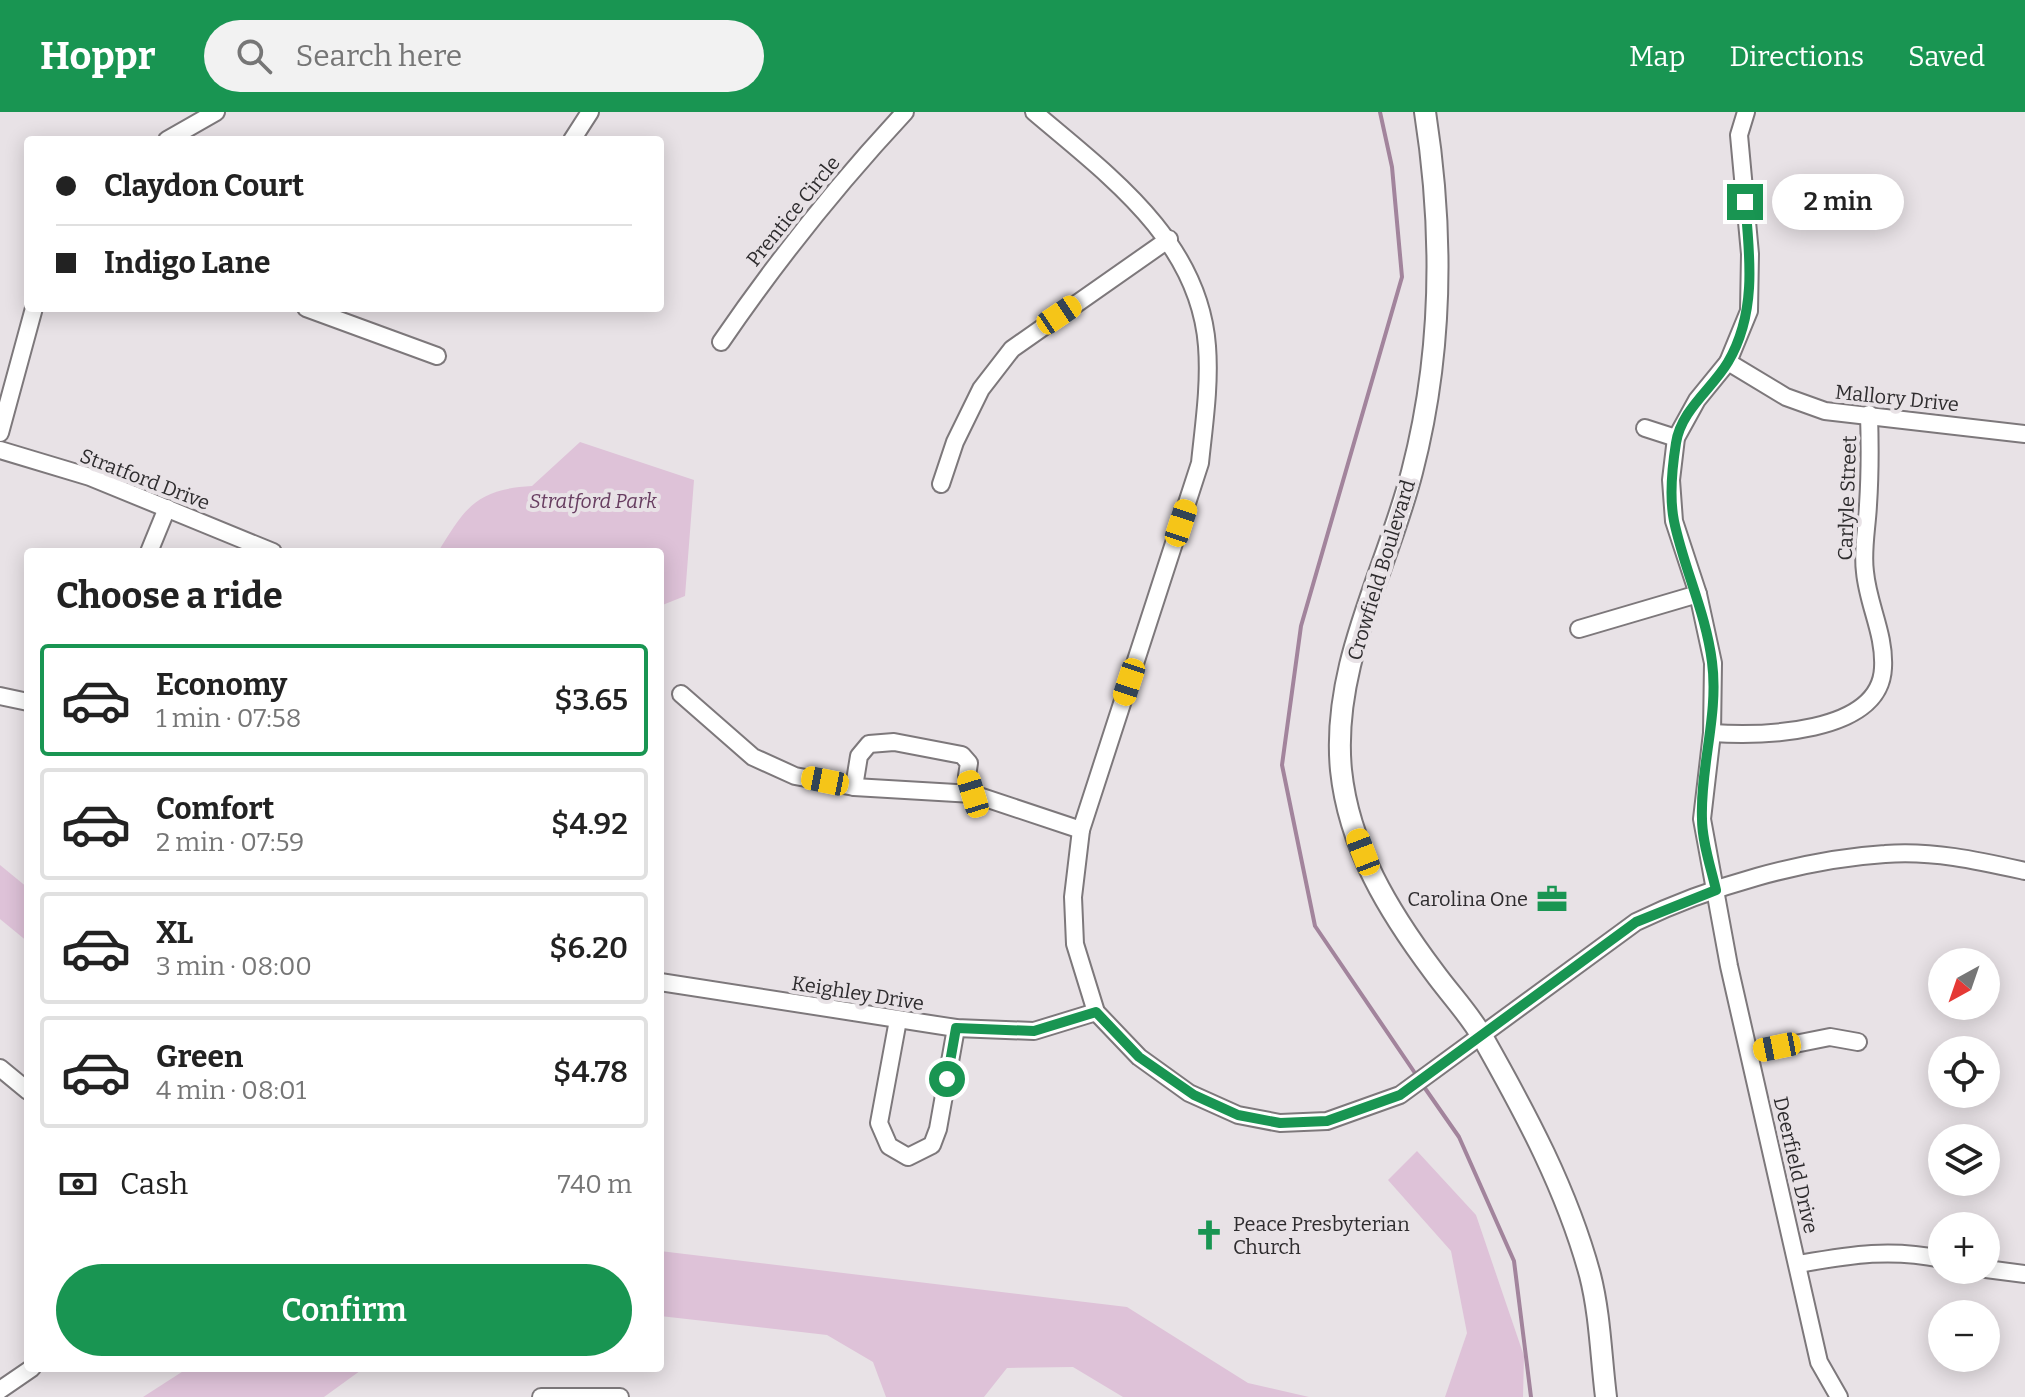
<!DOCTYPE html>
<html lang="en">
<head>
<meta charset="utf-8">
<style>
  body { margin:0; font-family:Bitter,serif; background:#f2f2f2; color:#222; height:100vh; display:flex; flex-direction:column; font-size:30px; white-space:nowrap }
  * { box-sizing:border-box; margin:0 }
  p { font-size:26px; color:#767676 }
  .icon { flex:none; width:44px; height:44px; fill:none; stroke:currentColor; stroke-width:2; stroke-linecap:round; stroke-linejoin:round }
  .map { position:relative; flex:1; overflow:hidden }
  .drawer { position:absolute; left:24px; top:436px; width:640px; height:824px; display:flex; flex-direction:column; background:#fff; border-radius:8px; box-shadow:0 4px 20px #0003 }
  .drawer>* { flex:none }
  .top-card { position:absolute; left:24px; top:24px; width:640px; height:176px; border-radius:8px; box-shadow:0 4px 20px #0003; display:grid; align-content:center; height:176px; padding:0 32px; background:#fff }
  .needle { width:52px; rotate:220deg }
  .buttons { position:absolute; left:1928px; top:836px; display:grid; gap:16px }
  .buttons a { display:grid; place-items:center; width:72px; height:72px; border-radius:50%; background:#fff; box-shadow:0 4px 20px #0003; font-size:40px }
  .end { position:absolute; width:36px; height:36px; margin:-18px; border:10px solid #199552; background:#fff; box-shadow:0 0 0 4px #fff }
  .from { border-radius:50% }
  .bubble { position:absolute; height:56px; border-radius:28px; background:#fff; box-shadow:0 4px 20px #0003; font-size:26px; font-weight:600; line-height:56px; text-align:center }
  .car { position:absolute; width:24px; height:48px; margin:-24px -12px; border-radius:10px; box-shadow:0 0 6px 2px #0007; background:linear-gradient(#f5c518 24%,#345 0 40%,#f5c518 0 76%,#345 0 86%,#f5c518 0) }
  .top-card b { display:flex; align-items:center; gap:28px; height:76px; font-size:30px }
  .top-card b+b { border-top:2px solid #e0e0e0 }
  .top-card i { width:20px; height:20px; background:#222 }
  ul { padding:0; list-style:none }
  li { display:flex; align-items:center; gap:24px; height:112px; margin:0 16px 12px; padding:0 16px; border:4px solid #e0e0e0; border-radius:8px }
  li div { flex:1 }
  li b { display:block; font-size:30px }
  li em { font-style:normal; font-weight:600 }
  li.selected { border-color:#199552 }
  li>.icon { width:72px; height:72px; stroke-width:1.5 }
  h2 { padding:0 32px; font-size:36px; line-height:96px }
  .pay { display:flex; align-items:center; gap:20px; height:88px; padding:0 32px; font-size:30px }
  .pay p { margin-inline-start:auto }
  .cta { display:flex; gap:16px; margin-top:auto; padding:16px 32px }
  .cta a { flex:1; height:92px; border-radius:48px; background:#199552; color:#fff; font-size:32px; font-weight:600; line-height:92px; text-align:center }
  header { display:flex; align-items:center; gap:48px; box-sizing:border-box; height:112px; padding:0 40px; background:#199552; color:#fff }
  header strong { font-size:38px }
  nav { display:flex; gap:44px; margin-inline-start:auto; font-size:28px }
  .search { width:560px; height:72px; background:#f2f2f2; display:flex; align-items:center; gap:20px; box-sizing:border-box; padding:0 28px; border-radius:44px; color:#767676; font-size:30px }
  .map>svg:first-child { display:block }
</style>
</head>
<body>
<header>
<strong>Hoppr</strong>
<div class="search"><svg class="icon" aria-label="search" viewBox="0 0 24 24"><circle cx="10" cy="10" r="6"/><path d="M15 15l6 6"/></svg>Search here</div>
<nav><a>Map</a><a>Directions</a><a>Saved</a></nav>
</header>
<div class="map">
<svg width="2025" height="1285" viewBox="0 0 2025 1285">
  <rect width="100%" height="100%" fill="#e8e2e6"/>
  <g fill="#dec2d8">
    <path d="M 580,330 L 694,368 L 685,484 L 660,494 L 660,440 L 438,440 C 465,396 476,377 532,374 Z"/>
    <path d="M 0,753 L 28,776 L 28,830 L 0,807 Z"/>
    <path d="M 1417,1039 L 1476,1103 L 1524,1244 L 1523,1285 L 1445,1285 L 1467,1221 L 1451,1139 L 1388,1068 Z"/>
    <path d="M 660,1139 L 1127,1195 L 1248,1271 L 1309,1285 L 1123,1285 L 1073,1255 L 1007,1256 L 984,1285 L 886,1285 L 873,1250 L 827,1223 L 660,1204 Z"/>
    <path d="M 188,1256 L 364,1256 L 324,1285 L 143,1285 Z"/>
  </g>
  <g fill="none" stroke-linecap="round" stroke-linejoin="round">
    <g stroke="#a2849c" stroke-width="4">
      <path d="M 1380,0 L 1392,55 L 1402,165 L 1301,514 L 1282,653 L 1315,814 L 1417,964"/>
      <path d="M 1422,972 L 1459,1025 L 1514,1149 L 1531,1285"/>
    </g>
    <g stroke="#7d787b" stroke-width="20">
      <g id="minor">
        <path d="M 1034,0 C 1108,63 1199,128 1207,234 C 1210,273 1204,312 1200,351 L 1081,718 L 1073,785 L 1075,832 L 1096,900 L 1139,945 L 1189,981 L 1238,1003 L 1280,1011 L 1327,1009 L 1400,983 L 1636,810 C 1708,775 1805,747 1885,742 C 1932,738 1980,749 2025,759"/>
        <path d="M 1746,0 L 1739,23 L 1750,142 L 1749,199 L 1728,250 L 1697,288 L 1676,326 L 1671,368 L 1674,409 L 1698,482 L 1713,551 L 1712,621 L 1702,707 L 1729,854 L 1819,1250 L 1839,1285"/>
        <path d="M 167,28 L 216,0"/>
        <path d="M 572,28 L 590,0"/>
        <path d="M 306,196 L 437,244"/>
        <path d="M 721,230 C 777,148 837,73 905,0"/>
        <path d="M 1728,250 L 1786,285 L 1825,299 L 2025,322"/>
        <path d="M 1645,316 L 1676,326"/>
        <path d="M 0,321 L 34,196"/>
        <path d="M 0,338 L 90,365 L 273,440"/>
        <path d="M 941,372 L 955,330 L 981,277 L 1012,237 L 1169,127"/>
        <path d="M 149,440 L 167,396"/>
        <path d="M 1579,517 L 1698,482"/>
        <path d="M 681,582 L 753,645 L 795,664 L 854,675 L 973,682 L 1081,718"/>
        <path d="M 0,584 L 28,590"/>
        <path d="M 1712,621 C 1759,624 1880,623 1883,556 C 1885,522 1868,493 1865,460 C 1862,439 1867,415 1868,393 C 1870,363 1870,333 1869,302"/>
        <path d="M 854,675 L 859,644 L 869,632 L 894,630 L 962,643 L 969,651 L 967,664 L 973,682"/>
        <path d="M 660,870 L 956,916 L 1034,919 L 1096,900"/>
        <path d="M 898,908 L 879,1011 L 889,1034 L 908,1045 L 932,1033 L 938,1017 L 956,916"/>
        <path d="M 1750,941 L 1830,925 L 1858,930"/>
        <path d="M 0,956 L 28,979"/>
        <path d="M 1798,1152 C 1851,1143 1889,1136 1942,1147"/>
        <path d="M 1986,1157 L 2025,1162"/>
        <path d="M 0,1278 L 32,1256"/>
        <path d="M 541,1285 L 620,1285"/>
      </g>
    </g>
    <g stroke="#7d787b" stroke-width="24">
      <path id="major" d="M 1425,0 C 1444,121 1443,241 1412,360 C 1387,458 1331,553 1341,658 C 1349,735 1389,800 1434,860 C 1450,882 1470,903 1483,926 C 1526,1002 1567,1078 1590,1163 C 1600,1202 1601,1245 1606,1285"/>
    </g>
    <use href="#minor" stroke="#fff" stroke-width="16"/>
    <use href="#major" stroke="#fff" stroke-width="20"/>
  </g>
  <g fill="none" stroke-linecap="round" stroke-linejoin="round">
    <path stroke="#199552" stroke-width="10" d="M 947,967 L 956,916 L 1034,919 L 1096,900 L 1139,945 L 1194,983 L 1238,1003 L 1280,1011 L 1327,1009 L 1400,983 L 1636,810 L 1716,778 C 1711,756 1702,730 1702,707 C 1700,655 1719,602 1712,550 C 1706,501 1684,457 1674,409 C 1669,384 1672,356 1676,331 C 1681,298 1712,277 1728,250 C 1757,201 1750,144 1745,90"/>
  </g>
  <defs>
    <g id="office-bare" transform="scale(2.4)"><path d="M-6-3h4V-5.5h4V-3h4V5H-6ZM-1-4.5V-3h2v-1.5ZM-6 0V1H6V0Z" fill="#199552" stroke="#e8e2e6" stroke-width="2.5" paint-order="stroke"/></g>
    <g id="church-bare" transform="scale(2.4)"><path d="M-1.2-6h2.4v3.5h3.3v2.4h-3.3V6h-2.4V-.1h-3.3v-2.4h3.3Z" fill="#199552" stroke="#e8e2e6" stroke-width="2.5" paint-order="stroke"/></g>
  </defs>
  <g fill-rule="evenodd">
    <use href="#office-bare" x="1552" y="787"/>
    <use href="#church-bare" x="1209" y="1123"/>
  </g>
  <g text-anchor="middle" stroke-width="8" stroke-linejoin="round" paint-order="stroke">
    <g font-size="20" fill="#2e2c2e" stroke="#e8e2e6">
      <text transform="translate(793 99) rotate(-51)" y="7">Prentice Circle</text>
      <text transform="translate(1897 286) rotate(6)" y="7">Mallory Drive</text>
      <text transform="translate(145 367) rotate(21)" y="7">Stratford Drive</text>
      <text transform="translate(1847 386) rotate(-88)" y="7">Carlyle Street</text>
      <text transform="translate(1381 458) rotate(-73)" y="7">Crowfield Boulevard</text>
      <text transform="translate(858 881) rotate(9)" y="7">Keighley Drive</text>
      <text transform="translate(1796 1053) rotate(77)" y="7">Deerfield Drive</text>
    </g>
    <g font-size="20" font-style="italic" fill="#683e61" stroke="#e8e2e6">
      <text x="593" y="396">Stratford Park</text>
    </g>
    <g font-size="20" fill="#2e2c2e" stroke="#e8e2e6" text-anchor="end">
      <text x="1528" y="794">Carolina One</text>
      <text x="1233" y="1119" text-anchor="start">Peace Presbyterian<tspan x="1233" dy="23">Church</tspan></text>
    </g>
  </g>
</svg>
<div class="buttons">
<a><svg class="needle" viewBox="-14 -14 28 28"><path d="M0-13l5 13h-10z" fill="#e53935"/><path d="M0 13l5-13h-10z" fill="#767676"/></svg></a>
<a><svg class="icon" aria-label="locate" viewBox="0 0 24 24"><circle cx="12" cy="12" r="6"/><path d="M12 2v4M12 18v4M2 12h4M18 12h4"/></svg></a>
<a><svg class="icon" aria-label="layers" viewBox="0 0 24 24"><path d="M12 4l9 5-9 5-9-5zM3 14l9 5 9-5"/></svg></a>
<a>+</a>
<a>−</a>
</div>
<i class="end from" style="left:947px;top:967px"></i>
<i class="end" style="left:1745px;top:90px"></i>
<div class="bubble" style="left:1772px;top:62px;width:132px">2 min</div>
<i class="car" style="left:1059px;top:203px;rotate:56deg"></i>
<i class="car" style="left:1181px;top:411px;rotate:18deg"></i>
<i class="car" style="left:1129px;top:570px;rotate:198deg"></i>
<i class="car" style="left:825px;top:669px;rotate:281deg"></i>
<i class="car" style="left:973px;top:682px;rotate:343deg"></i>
<i class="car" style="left:1363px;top:740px;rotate:339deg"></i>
<i class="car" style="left:1777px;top:935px;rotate:259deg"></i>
<div class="top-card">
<b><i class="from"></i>Claydon Court</b>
<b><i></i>Indigo Lane</b>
</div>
<section class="drawer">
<h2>Choose a ride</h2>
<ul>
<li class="selected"><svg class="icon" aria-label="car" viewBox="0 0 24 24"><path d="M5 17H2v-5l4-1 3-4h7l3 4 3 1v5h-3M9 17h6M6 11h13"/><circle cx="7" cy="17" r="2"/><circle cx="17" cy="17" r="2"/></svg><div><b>Economy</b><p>1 min · 07:58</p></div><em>$3.65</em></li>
<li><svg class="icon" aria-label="car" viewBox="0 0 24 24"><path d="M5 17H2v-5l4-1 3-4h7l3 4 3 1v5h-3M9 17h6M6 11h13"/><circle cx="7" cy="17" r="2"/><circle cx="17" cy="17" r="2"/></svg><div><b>Comfort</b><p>2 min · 07:59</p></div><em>$4.92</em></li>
<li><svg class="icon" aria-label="car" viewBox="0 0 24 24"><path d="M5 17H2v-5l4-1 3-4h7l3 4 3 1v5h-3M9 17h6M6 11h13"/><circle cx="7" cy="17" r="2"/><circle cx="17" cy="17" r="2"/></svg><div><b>XL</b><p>3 min · 08:00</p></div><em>$6.20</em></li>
<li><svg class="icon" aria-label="car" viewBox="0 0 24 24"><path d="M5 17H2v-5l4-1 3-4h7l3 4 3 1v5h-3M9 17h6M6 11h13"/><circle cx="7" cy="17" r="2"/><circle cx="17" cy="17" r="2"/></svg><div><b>Green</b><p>4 min · 08:01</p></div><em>$4.78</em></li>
</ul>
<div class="pay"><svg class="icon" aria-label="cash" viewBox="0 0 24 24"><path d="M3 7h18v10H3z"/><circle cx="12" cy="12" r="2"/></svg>Cash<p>740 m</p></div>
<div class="cta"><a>Confirm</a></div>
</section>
</div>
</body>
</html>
